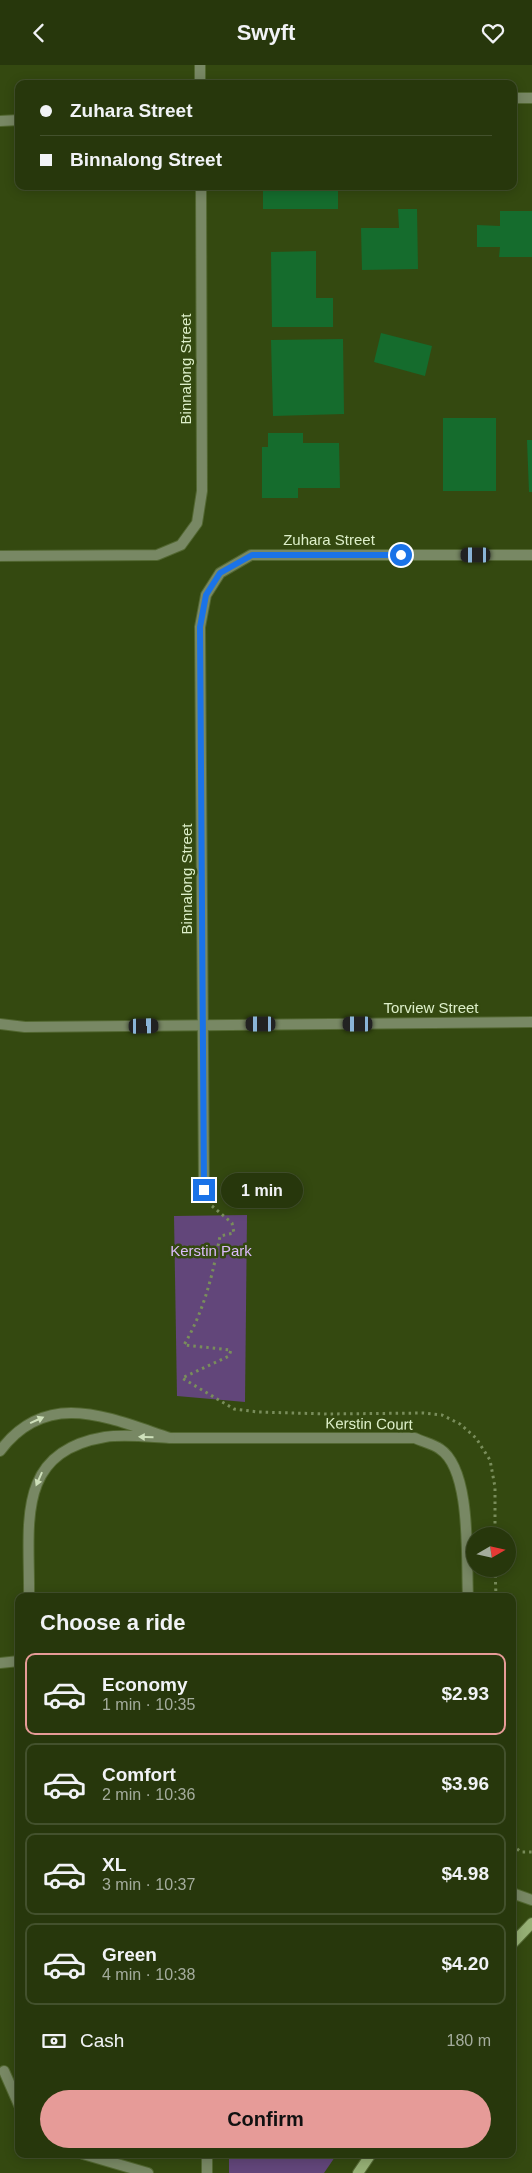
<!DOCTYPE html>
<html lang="en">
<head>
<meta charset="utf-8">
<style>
  body { margin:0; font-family:Arial,sans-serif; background:#2f3f15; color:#f1f3f6; height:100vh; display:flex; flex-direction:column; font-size:19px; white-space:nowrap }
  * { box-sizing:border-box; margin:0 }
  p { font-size:16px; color:#a4ac9d }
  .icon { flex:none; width:28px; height:28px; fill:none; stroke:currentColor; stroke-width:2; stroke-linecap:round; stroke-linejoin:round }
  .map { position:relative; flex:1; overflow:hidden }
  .drawer { position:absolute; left:15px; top:1528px; width:501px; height:565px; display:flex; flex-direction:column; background:#27370c; border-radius:10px; box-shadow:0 2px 12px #0003,0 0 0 1px #43512d }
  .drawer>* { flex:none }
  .top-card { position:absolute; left:15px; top:15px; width:502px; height:110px; border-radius:10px; box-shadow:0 2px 12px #0003,0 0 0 1px #43512d; display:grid; align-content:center; height:110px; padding:0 25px; background:#27370c }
  .needle { width:32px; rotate:81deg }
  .fabs { position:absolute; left:466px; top:1462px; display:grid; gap:10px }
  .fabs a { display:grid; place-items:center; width:50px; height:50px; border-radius:50%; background:#27370c; box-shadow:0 2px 12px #0003,0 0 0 1px #43512d; font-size:25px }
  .end { position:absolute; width:22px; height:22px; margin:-11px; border:6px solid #1a73e8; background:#fff; box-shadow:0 0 0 2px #fff }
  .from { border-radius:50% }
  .bubble { position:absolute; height:35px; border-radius:18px; background:#27370c; box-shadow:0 2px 12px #0003,0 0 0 1px #43512d; font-size:16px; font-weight:700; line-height:35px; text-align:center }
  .car { position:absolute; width:15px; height:30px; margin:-15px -8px; border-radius:6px; box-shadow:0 0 4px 1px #0007; background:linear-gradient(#222 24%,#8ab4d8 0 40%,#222 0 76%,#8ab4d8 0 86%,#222 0) }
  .top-card b { display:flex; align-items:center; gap:18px; height:48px; font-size:19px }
  .top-card b+b { border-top:1px solid #43512d }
  .top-card i { width:12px; height:12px; background:#f1f3f6 }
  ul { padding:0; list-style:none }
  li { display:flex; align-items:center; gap:15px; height:82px; margin:0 10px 8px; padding:0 15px; border:2px solid #43512d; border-radius:10px }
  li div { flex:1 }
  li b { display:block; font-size:19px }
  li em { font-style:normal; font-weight:700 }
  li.active { border-color:#e69b98 }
  li>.icon { width:45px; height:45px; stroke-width:1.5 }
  h2 { padding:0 25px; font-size:22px; line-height:60px }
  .pay { display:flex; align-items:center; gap:12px; height:55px; padding:0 25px; font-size:19px }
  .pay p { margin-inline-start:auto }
  .cta { display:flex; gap:10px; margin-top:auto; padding:10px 25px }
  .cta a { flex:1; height:58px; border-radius:30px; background:#e69b98; color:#111; font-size:20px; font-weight:700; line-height:58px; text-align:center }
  header { display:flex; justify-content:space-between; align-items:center; height:65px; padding:0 25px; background:#27370c; font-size:22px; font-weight:700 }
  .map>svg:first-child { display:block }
</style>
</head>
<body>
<header><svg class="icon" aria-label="back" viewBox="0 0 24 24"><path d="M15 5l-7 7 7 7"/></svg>Swyft<svg class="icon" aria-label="heart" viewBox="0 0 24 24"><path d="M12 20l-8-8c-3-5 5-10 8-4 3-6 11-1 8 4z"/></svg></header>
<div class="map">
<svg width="532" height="2108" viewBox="0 0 532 2108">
  <rect width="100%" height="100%" fill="#344910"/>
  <g fill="#62467a">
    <path d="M 247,1150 L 245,1337 L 177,1331 L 174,1151 Z"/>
    <path d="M 229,2089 L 337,2089 L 324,2108 L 229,2108 Z"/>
  </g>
  <g fill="#156c2d">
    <rect x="263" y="121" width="75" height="23"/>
    <path d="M 398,144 L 417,144 L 418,204 L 362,205 L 361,163 L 399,163 Z"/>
    <path d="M 500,146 L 532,146 L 532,192 L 499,192 L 500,182 L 477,182 L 477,160 L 500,161 Z"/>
    <path d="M 316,186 L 316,233 L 333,233 L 333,262 L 272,262 L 271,187 Z"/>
    <path d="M 381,268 L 432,281 L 425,311 L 374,297 Z"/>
    <path d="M 343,274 L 344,349 L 273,351 L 271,275 Z"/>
    <rect x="443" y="353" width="53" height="73"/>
    <path d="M 268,368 L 303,368 L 303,378 L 339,378 L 340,423 L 298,423 L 298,433 L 262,433 L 262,382 L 268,382 Z"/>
    <path d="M 527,375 L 532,375 L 532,427 L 529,427 Z"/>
  </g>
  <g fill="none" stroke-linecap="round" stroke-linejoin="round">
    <g stroke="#526731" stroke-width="12">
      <g id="street">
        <path d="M 200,19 L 200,0"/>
        <path d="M 514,33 L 532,33"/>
        <path d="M 0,56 L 19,55"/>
        <path d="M 0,491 L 157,490 L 181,480 L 197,458 L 202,426 L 201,121"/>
        <path d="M 0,959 L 25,962 L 532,957"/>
        <path d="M 204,1125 L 200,562 L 206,530 L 220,508 L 251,490 L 532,490"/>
        <path d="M 170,1373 L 415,1373 C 423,1377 433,1379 440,1384 C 472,1405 466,1495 468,1531"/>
        <path d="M 0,1386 C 47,1323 109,1353 170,1373 C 149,1372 125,1369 105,1372 C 14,1387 30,1460 29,1531"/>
        <path d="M 0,1598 L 19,1596"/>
        <path d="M 512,1828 L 532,1835"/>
        <path d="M 4,2006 L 19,2040"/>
        <path d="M 83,2089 L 148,2108"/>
        <path d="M 207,2108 L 207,2089"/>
      </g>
    </g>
    <g stroke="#526731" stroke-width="12">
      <g id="secondary">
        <path d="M 512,1879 L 532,1858"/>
        <path d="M 358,2108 L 371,2089"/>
      </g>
    </g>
    <g stroke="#798d5b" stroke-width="3" stroke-dasharray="2.5 4" stroke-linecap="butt">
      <path d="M 212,1141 L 232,1158 L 234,1168 L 220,1171 C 213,1209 204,1246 184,1280 L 231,1285 L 229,1291 L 182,1313 L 234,1344 L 258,1347 L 327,1349 L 424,1348 L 442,1350 L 460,1359 L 476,1373 L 490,1395 L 495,1422 L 495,1471"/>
      <path d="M 495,1504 L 496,1531"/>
      <path d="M 512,1780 L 521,1787 L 532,1787"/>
    </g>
    <use href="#street" stroke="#788864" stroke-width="10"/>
    <use href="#secondary" stroke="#96b075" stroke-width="10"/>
  </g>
  <defs><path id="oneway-solid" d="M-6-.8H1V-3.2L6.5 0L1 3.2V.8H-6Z" transform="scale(1.25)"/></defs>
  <g fill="#cee0ba">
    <use href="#oneway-solid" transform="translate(37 1355) rotate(-24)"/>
    <use href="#oneway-solid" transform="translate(146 1372) rotate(-179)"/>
    <use href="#oneway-solid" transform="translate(39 1414) rotate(114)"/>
  </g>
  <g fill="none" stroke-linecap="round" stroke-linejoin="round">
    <path stroke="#1a73e8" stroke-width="6" d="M 204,1125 L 200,562 L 206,530 L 220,508 L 252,490 L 401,490"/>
  </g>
  <g text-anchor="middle" stroke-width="5" stroke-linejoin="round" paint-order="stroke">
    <g font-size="15" fill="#ddefc9" stroke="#344910">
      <text transform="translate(186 304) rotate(-90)" y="5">Binnalong Street</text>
      <text x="329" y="480">Zuhara Street</text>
      <text transform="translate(187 814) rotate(-90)" y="5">Binnalong Street</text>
      <text x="431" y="948">Torview Street</text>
      <text transform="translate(369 1359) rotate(1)" y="5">Kerstin Court</text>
    </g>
    <g font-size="15" fill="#dbbbfa" stroke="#344910">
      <text x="211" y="1191">Kerstin Park</text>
    </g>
  </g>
</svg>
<div class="fabs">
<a><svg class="needle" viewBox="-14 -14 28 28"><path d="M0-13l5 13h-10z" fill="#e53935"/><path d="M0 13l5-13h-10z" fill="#a4ac9d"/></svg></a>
</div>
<i class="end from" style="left:401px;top:490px"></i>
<i class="end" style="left:204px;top:1125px"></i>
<div class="bubble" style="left:221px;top:1108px;width:82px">1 min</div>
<i class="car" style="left:476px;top:490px;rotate:270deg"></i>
<i class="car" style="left:261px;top:959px;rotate:270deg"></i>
<i class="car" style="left:358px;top:959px;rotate:270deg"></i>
<i class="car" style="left:144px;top:961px;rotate:89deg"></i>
<div class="top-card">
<b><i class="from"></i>Zuhara Street</b>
<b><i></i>Binnalong Street</b>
</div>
<section class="drawer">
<h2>Choose a ride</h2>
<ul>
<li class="active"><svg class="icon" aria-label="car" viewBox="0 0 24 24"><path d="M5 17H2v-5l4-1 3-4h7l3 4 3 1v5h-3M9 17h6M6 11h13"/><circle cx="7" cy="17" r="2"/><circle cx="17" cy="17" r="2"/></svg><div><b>Economy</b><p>1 min · 10:35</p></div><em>$2.93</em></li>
<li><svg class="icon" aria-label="car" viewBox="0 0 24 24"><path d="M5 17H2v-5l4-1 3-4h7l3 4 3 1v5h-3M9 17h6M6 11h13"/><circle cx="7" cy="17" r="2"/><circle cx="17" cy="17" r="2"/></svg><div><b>Comfort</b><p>2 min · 10:36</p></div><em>$3.96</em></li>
<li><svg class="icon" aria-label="car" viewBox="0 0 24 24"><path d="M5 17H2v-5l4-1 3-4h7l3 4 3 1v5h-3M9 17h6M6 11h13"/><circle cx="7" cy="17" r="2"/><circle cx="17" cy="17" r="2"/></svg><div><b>XL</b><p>3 min · 10:37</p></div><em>$4.98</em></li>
<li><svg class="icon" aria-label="car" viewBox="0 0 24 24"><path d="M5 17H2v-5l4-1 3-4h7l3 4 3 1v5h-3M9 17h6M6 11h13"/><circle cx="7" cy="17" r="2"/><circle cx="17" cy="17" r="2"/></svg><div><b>Green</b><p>4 min · 10:38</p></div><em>$4.20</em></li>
</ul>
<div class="pay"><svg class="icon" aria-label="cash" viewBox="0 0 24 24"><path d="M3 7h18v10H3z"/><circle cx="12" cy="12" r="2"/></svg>Cash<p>180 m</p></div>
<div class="cta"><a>Confirm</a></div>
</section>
</div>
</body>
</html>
